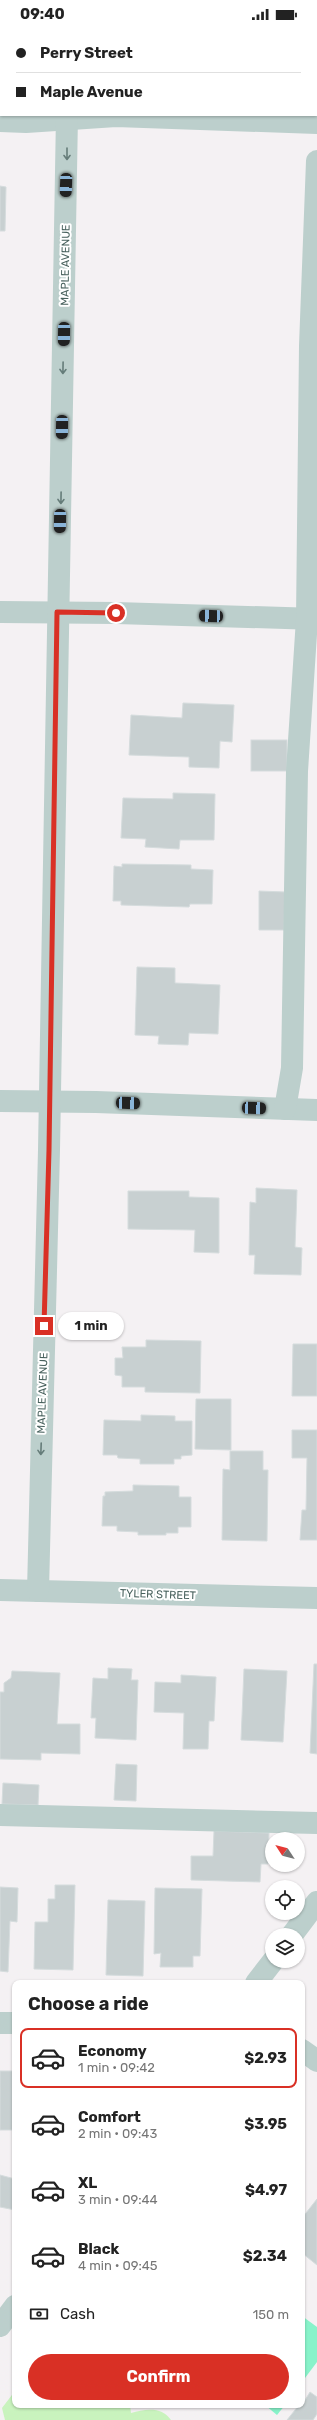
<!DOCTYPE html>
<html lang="en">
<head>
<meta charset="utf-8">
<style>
  body { margin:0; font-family:Rubik,sans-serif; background:#f6f6f6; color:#222; height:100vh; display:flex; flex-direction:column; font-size:15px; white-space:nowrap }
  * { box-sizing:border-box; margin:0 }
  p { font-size:13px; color:#767676 }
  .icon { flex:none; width:22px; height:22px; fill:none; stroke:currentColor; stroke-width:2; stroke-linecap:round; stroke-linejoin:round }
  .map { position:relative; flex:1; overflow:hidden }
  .sheet { position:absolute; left:12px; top:1952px; width:293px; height:428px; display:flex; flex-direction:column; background:#fff; border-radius:8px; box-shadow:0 1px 3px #0004 }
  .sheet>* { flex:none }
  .guide { position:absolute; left:0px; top:0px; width:317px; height:88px; box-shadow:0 1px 3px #0004; display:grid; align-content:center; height:88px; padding:0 16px; background:#fff }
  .needle { width:26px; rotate:306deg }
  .fabs { position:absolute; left:265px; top:1804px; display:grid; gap:8px }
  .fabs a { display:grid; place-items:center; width:40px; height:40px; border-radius:50%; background:#fff; box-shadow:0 1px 3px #0004; font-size:20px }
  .end { position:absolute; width:18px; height:18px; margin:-9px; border:5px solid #d93025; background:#fff; box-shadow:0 0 0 2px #fff }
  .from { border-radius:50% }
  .bubble { position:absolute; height:28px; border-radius:14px; background:#fff; box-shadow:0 1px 3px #0004; font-size:13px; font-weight:700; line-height:28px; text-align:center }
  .car { position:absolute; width:12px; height:24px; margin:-12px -6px; border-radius:5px; box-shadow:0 0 3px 1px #0007; background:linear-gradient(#222 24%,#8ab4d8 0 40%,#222 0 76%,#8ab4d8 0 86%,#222 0) }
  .guide b { display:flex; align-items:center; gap:14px; height:38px; font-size:15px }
  .guide b+b { border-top:1px solid #e0e0e0 }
  .guide i { width:10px; height:10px; background:#222 }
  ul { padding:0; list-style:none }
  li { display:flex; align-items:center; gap:12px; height:60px; margin:0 8px 6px; padding:0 8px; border:2px solid transparent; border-radius:8px }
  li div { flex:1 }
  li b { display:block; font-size:15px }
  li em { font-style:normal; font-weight:700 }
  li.selected { border-color:#d93025 }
  li>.icon { width:36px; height:36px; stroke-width:1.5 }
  h2 { padding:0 16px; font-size:18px; line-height:48px }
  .pay { display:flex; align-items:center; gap:10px; height:44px; padding:0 16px; font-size:15px }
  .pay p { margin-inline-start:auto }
  .primary-button { display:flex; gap:8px; margin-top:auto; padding:8px 16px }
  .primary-button a { flex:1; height:46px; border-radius:24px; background:#d93025; color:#fff; font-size:16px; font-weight:700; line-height:46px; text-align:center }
  .status { display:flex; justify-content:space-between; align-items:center; height:28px; padding:0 20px; background:#fff; direction:ltr }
  .status svg { height:11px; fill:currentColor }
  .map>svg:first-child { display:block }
</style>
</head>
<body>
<div class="status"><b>09:40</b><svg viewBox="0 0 49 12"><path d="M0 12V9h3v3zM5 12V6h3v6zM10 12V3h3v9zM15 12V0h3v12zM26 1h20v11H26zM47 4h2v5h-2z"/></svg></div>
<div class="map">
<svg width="317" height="2392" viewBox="0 0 317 2392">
  <rect width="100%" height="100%" fill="#f4f1f3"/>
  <path fill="#feeeec" d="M 123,0 L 317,0 L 317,53 L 316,1 Z"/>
  <path fill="#c9f3be" d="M 15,2363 L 15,2377 L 130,2377 L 131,2385 C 145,2381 162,2378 171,2392 L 5,2392 L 2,2380 Z"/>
  <g fill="#88f3ca">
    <path d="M 302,2288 L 317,2299 L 317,2334 L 302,2354 Z"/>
    <path d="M 265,2377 L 285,2377 L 277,2387 Z"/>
  </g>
  <g fill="#c8d0d1" stroke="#d5dcdd">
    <path d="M 0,158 L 6,159 L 5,203 L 0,203 Z"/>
    <path d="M 183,675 L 234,677 L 232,714 L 220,713 L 219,740 L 189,739 L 189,729 L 129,727 L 131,687 L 182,690 Z"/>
    <rect x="251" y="712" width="36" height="31"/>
    <path d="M 173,765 L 215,766 L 214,812 L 180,812 L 179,821 L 145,819 L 146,811 L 121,810 L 123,770 L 173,771 Z"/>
    <path d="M 122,836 L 191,837 L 191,841 L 213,842 L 212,876 L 190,876 L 189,879 L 121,877 L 121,873 L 113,873 L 114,838 L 122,839 Z"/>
    <path d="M 259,863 L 285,864 L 284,902 L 259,902 Z"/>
    <path d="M 137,939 L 175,940 L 175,955 L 220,957 L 218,1006 L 189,1005 L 188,1017 L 158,1016 L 159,1008 L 135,1007 Z"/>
    <path d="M 256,1160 L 297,1162 L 295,1219 L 302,1220 L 301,1247 L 254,1246 L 255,1227 L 249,1227 L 250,1174 L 256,1175 Z"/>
    <path d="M 128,1163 L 189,1163 L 189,1169 L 219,1170 L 219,1225 L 194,1224 L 195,1202 L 128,1201 Z"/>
    <path d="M 146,1312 L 201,1313 L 200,1365 L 145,1364 L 145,1359 L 122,1359 L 122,1348 L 115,1347 L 115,1330 L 123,1330 L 122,1319 L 146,1319 Z"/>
    <path d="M 293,1316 L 317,1316 L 317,1368 L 292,1368 Z"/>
    <path d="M 196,1371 L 231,1371 L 231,1422 L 195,1421 Z"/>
    <path d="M 141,1387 L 175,1388 L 175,1393 L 192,1393 L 192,1427 L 181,1428 L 181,1431 L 174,1431 L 174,1436 L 140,1436 L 140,1431 L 118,1430 L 117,1427 L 103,1427 L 104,1392 L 141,1393 Z"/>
    <path d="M 292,1402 L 317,1402 L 317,1512 L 300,1512 L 302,1482 L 306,1482 L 307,1430 L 292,1430 Z"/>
    <path d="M 230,1423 L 263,1423 L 263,1442 L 268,1442 L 267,1513 L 222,1512 L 223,1441 L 230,1442 Z"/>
    <path d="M 133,1457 L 179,1458 L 179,1469 L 191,1469 L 191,1499 L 178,1499 L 178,1505 L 166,1505 L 166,1507 L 138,1507 L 138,1504 L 117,1503 L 117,1498 L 102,1498 L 103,1468 L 105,1468 L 105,1464 L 133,1463 Z"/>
    <path d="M 314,1636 L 317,1636 L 317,1726 L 310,1725 Z"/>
    <path d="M 108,1640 L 132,1641 L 131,1652 L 138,1652 L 136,1712 L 95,1710 L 96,1690 L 91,1690 L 93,1650 L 108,1651 Z"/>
    <path d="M 244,1641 L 287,1643 L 283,1714 L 241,1712 Z"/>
    <path d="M 12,1643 L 60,1645 L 57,1696 L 80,1696 L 80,1726 L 41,1725 L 41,1732 L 0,1731 L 0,1664 L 4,1664 L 4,1655 L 11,1650 Z"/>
    <path d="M 181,1647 L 216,1649 L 214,1693 L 209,1693 L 208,1721 L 183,1721 L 184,1685 L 154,1684 L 155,1654 L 181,1655 Z"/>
    <path d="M 116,1736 L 137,1737 L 136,1773 L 114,1772 Z"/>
    <path d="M 3,1755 L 39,1757 L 38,1777 L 2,1776 Z"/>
    <path d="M 214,1803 L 269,1805 L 268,1836 L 261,1836 L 260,1854 L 191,1852 L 191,1828 L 213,1828 Z"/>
    <path d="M 55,1857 L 75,1857 L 73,1942 L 34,1941 L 35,1894 L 48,1894 L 48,1871 L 55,1871 Z"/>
    <path d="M 0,1859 L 18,1860 L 17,1894 L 10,1893 L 8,1944 L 0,1943 Z"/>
    <path d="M 155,1860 L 202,1861 L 200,1928 L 193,1928 L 193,1939 L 160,1939 L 161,1925 L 154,1926 Z"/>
    <path d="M 108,1872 L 145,1873 L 143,1948 L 106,1947 Z"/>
    <rect x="0" y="2043" width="15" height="59"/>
    <path d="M 0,2147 L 15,2151 L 15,2182 L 0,2179 Z"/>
    <path d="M 317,2171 L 317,2237 L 302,2225 L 302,2190 Z"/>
    <path d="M 310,2364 L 317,2369 L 317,2386 L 313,2392 L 287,2392 L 299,2377 L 302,2377 Z"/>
  </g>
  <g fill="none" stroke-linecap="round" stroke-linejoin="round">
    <g stroke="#bccfcc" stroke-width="22">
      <path d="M 70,1 L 70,0"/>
      <path d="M 0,93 L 26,94 L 116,88 L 317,95"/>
      <path d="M 0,584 L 116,585 L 317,591"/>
      <path d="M 0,1073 L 96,1074 L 317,1082"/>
      <path d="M 285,1081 L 292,1040 L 297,743 L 307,591 L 310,318 L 317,133"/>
      <path d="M 0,1562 L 317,1570"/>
      <path d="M 38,1563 L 49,1122 L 67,87"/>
      <path d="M 0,1787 L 317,1795"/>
      <path d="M 292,1907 L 317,1874"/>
      <path d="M 256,1955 L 273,1933"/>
      <path d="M 0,1995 L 15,1995"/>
      <path d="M 302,2022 L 317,2033"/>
      <path d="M 0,2298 L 15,2278"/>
    </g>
  </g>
  <defs><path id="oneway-shaft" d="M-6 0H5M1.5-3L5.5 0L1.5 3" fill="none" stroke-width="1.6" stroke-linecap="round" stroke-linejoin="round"/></defs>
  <g stroke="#657c79">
    <use href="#oneway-shaft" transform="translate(67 126) rotate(90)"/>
    <use href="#oneway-shaft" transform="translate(63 340) rotate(91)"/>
    <use href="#oneway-shaft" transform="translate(61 470) rotate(91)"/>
    <use href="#oneway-shaft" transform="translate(41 1421) rotate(92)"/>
  </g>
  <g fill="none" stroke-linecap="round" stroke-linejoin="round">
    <path stroke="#d93025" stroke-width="5" d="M 44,1298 L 49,1122 L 57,584 L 116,585"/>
  </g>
  <g text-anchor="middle" stroke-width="4" stroke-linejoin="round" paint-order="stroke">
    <g font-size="11" fill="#48615d" stroke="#fff">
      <text transform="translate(65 237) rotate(-89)" y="4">MAPLE AVENUE</text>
      <text transform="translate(42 1365) rotate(-88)" y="4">MAPLE AVENUE</text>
      <text transform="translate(158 1566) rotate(2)" y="4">TYLER STREET</text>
    </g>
  </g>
</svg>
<div class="fabs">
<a><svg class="needle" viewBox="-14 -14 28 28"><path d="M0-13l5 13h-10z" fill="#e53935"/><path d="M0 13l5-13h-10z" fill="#767676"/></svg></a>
<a><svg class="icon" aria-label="locate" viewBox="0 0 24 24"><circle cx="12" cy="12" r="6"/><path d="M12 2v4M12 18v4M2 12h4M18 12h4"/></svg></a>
<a><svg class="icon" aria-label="layers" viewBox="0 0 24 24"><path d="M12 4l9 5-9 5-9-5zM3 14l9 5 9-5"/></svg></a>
</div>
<i class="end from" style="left:116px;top:585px"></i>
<i class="end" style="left:44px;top:1298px"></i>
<div class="bubble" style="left:58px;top:1284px;width:66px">1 min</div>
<i class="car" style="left:66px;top:157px;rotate:182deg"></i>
<i class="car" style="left:64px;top:306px;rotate:181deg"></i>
<i class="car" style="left:62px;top:399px;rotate:181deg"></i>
<i class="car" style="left:60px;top:493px;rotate:181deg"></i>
<i class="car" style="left:211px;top:588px;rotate:272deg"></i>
<i class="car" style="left:128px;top:1075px;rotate:92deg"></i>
<i class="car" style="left:254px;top:1080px;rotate:92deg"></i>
<div class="guide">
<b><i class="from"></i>Perry Street</b>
<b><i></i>Maple Avenue</b>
</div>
<section class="sheet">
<h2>Choose a ride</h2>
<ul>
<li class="selected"><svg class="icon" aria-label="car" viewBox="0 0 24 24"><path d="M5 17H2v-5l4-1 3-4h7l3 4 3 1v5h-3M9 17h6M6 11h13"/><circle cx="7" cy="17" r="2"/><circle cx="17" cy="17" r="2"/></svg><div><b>Economy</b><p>1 min · 09:42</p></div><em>$2.93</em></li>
<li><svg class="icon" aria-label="car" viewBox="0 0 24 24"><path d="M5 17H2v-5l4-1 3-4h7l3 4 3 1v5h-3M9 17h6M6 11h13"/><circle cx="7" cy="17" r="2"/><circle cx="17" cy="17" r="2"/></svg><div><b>Comfort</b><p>2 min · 09:43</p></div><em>$3.95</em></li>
<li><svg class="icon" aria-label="car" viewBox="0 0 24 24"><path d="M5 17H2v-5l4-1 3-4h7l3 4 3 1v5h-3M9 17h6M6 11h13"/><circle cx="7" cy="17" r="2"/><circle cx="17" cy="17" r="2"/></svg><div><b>XL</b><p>3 min · 09:44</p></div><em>$4.97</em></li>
<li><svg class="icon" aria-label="car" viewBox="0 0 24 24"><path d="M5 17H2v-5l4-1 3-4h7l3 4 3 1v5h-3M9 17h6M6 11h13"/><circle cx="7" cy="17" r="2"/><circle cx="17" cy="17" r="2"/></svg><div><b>Black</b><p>4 min · 09:45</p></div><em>$2.34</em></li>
</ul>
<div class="pay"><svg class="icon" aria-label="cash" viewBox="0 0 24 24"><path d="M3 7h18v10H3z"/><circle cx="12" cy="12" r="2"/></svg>Cash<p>150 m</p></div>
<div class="primary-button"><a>Confirm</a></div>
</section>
</div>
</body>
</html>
